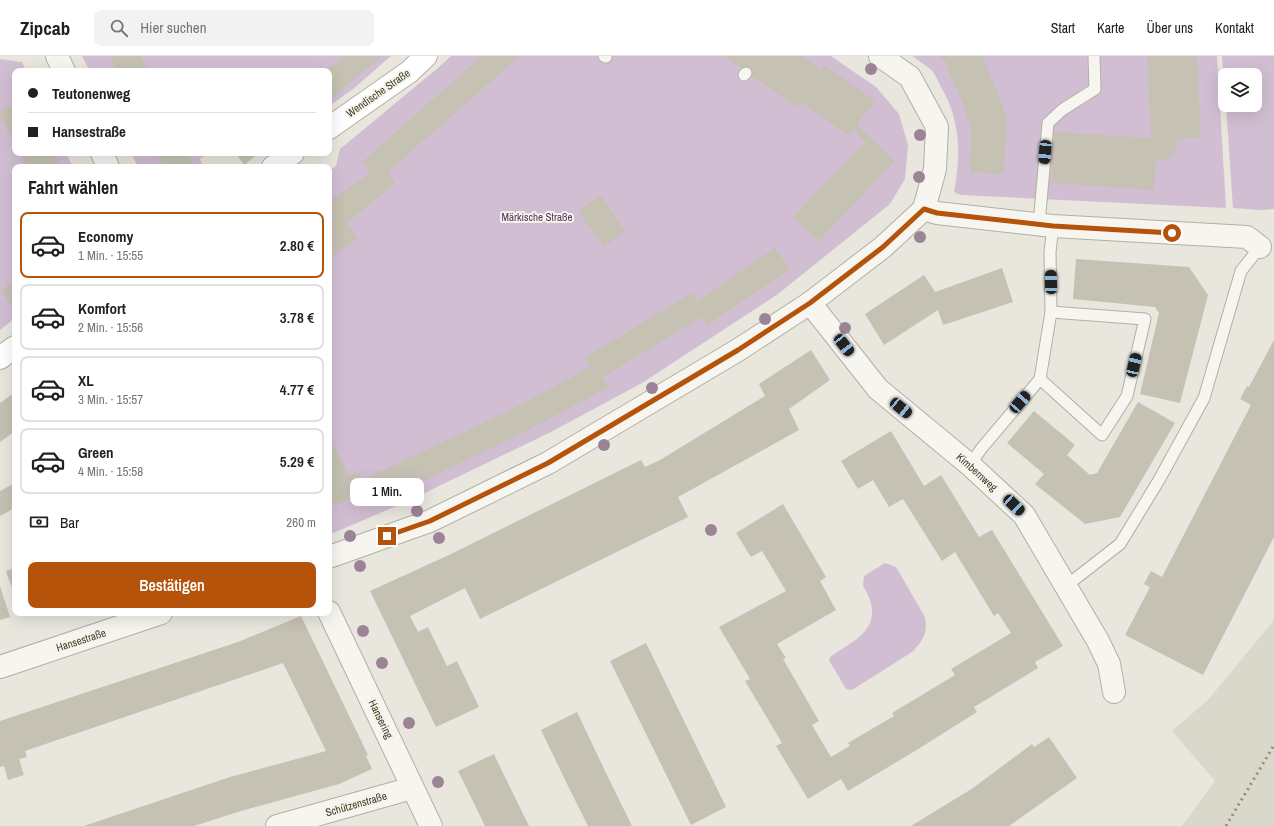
<!DOCTYPE html>
<html lang="de">
<head>
<meta charset="utf-8">
<style>
  body { margin:0; font-family:"Archivo Narrow",sans-serif; background:#f2f2f2; color:#202124; height:100vh; display:flex; flex-direction:column; font-size:15px; white-space:nowrap }
  * { box-sizing:border-box; margin:0 }
  p { font-size:13px; color:#757577 }
  .icon { flex:none; width:22px; height:22px; fill:none; stroke:currentColor; stroke-width:2; stroke-linecap:round; stroke-linejoin:round }
  .map { position:relative; flex:1; overflow:hidden }
  .sheet { position:absolute; left:12px; top:108px; width:320px; height:452px; display:flex; flex-direction:column; background:#fff; border-radius:8px; box-shadow:0 4px 16px #0002 }
  .sheet>* { flex:none }
  .banner { position:absolute; left:12px; top:12px; width:320px; height:88px; border-radius:8px; box-shadow:0 4px 16px #0002; display:grid; align-content:center; height:88px; padding:0 16px; background:#fff }
  .fabs { position:absolute; left:1218px; top:12px; display:grid; gap:8px }
  .fabs a { display:grid; place-items:center; width:44px; height:44px; border-radius:8px; background:#fff; box-shadow:0 4px 16px #0002; font-size:20px }
  .end { position:absolute; width:18px; height:18px; margin:-9px; border:5px solid #b45309; background:#fff; box-shadow:0 0 0 2px #fff }
  .from { border-radius:50% }
  .bubble { position:absolute; height:28px; border-radius:8px; background:#fff; box-shadow:0 4px 16px #0002; font-size:13px; font-weight:600; line-height:28px; text-align:center }
  .car { position:absolute; width:12px; height:24px; margin:-12px -6px; border-radius:5px; box-shadow:0 0 3px 1px #0007; background:linear-gradient(#222 24%,#8ab4d8 0 40%,#222 0 76%,#8ab4d8 0 86%,#222 0) }
  .banner b { display:flex; align-items:center; gap:14px; height:38px; font-size:15px }
  .banner b+b { border-top:1px solid #e0e0e0 }
  .banner i { width:10px; height:10px; background:#202124 }
  ul { padding:0; list-style:none }
  li { display:flex; align-items:center; gap:12px; height:66px; margin:0 8px 6px; padding:0 8px; border:2px solid #e0e0e0; border-radius:8px }
  li div { flex:1 }
  li b { display:block; font-size:15px }
  li em { font-style:normal; font-weight:600 }
  li.active { border-color:#b45309 }
  li>.icon { width:36px; height:36px; stroke-width:1.5 }
  h2 { padding:0 16px; font-size:18px; line-height:48px }
  .pay { display:flex; align-items:center; gap:10px; height:44px; padding:0 16px; font-size:15px }
  .pay p { margin-inline-start:auto }
  .primary-button { display:flex; gap:8px; margin-top:auto; padding:8px 16px }
  .primary-button a { flex:1; height:46px; border-radius:8px; background:#b45309; color:#fff; font-size:16px; font-weight:600; line-height:46px; text-align:center }
  header { display:flex; align-items:center; gap:24px; box-sizing:border-box; height:56px; padding:0 20px; background:#fff; border-bottom:1px solid #e0e0e0 }
  header strong { font-size:19px }
  nav { display:flex; gap:22px; margin-inline-start:auto; font-size:14px }
  .search { width:280px; height:36px; background:#f2f2f2; display:flex; align-items:center; gap:10px; box-sizing:border-box; padding:0 14px; border-radius:8px; color:#757577; font-size:15px }
  .map>svg:first-child { display:block }
</style>
</head>
<body>
<header>
<strong>Zipcab</strong>
<div class="search"><svg class="icon" aria-label="search" viewBox="0 0 24 24"><circle cx="10" cy="10" r="6"/><path d="M15 15l6 6"/></svg>Hier suchen</div>
<nav><a>Start</a><a>Karte</a><a>Über uns</a><a>Kontakt</a></nav>
</header>
<div class="map">
<svg width="1274" height="770" viewBox="0 0 1274 770">
  <rect width="100%" height="100%" fill="#e8e6dd"/>
  <path fill="#dad8cb" d="M 1274,564 L 1274,770 L 1182,770 L 1215,725 L 1172,675 L 1208,644 Z"/>
  <g fill="#d2bed3">
    <path d="M 82,0 L 391,0 L 353,33 L 329,50 L 329,15 L 90,15 Z"/>
    <path d="M 451,0 L 831,0 L 876,31 L 899,58 L 908,89 L 905,123 L 890,148 L 778,238 L 642,327 L 551,376 L 408,445 L 331,478 L 329,477 L 329,114 L 336,110 L 340,93 L 439,11 Z"/>
    <path d="M 912,0 L 1217,0 L 1226,152 L 961,139 L 954,136 C 961,99 961,65 941,31 C 938,25 935,17 930,13 C 924,8 918,4 912,0 Z"/>
    <path d="M 1222,0 L 1274,0 L 1274,153 L 1260,154 L 1233,152 L 1226,49 L 1255,49 L 1255,19 L 1225,19 L 1225,42 Z"/>
    <path d="M 0,3 L 22,6 L 26,15 L 15,15 L 15,97 L 66,97 L 73,111 L 15,111 L 15,262 L 0,274 Z"/>
    <path d="M 131,97 L 208,97 L 200,103 L 203,111 L 138,111 Z"/>
    <path d="M 885,507 L 896,511 L 925,561 C 928,577 923,585 912,596 L 852,634 L 846,633 L 829,604 L 831,600 C 860,582 887,568 863,530 L 864,520 Z"/>
  </g>
  <g fill="#c5c2b4">
    <path d="M 110,0 L 141,0 L 148,15 L 117,15 Z"/>
    <path d="M 344,0 L 382,0 L 329,44 L 329,15 L 325,15 Z"/>
    <path d="M 482,0 L 520,0 L 388,116 L 395,127 L 347,167 L 358,183 L 329,202 L 329,146 L 370,116 L 363,105 Z"/>
    <path d="M 724,0 L 803,0 L 821,13 L 824,9 L 875,45 L 857,69 L 895,105 L 819,185 L 793,161 L 865,86 L 854,74 L 849,80 L 800,45 L 796,51 Z"/>
    <path d="M 939,0 L 982,0 L 997,35 L 1007,63 L 1004,118 L 970,116 L 971,74 L 963,47 L 946,10 L 949,9 Z"/>
    <path d="M 1147,0 L 1197,0 L 1201,82 L 1177,83 L 1177,91 L 1171,101 L 1165,104 L 1156,105 L 1154,134 L 1051,127 L 1054,76 L 1151,82 Z"/>
    <path d="M 15,48 L 15,89 L 0,59 L 0,55 Z"/>
    <path d="M 19,97 L 54,97 L 61,111 L 26,111 Z"/>
    <path d="M 157,97 L 187,97 L 194,111 L 164,111 Z"/>
    <path d="M 236,97 L 259,97 L 244,109 Z"/>
    <path d="M 600,139 L 625,175 L 603,191 L 578,155 Z"/>
    <path d="M 775,192 L 790,213 L 708,269 L 702,261 L 603,321 L 609,331 L 523,377 L 370,450 L 364,437 L 334,450 L 329,440 L 329,380 L 349,420 L 359,416 L 362,424 L 511,354 L 590,311 L 585,302 L 691,237 L 697,245 Z"/>
    <path d="M 1076,203 L 1189,211 L 1208,239 L 1180,347 L 1140,338 L 1159,257 L 1155,251 L 1073,243 Z"/>
    <path d="M 1002,212 L 1013,246 L 943,269 L 938,254 L 884,289 L 865,258 L 924,219 L 935,236 Z"/>
    <path d="M 15,224 L 15,254 L 1,235 Z"/>
    <path d="M 1274,284 L 1274,481 L 1203,619 L 1125,579 L 1150,531 L 1144,528 L 1151,515 L 1162,521 L 1251,349 L 1240,343 L 1247,330 L 1249,331 Z"/>
    <path d="M 811,294 L 830,324 L 789,353 L 799,374 L 678,441 L 688,461 L 480,563 L 465,532 L 410,560 L 418,576 L 428,571 L 447,610 L 457,605 L 479,651 L 436,671 L 370,535 L 449,499 L 641,404 L 645,411 L 660,404 L 765,340 L 759,328 Z"/>
    <path d="M 15,336 L 15,375 L 0,386 L 0,347 Z"/>
    <path d="M 1138,346 L 1175,367 L 1120,461 L 1085,468 L 1035,428 L 1044,418 L 1007,387 L 1034,355 L 1075,389 L 1067,399 L 1090,419 L 1097,417 Z"/>
    <path d="M 891,375 L 924,430 L 941,419 L 979,481 L 992,474 L 1063,590 L 1035,606 L 1038,612 L 974,651 L 977,656 L 915,695 L 848,735 L 841,723 L 808,743 L 776,690 L 782,687 L 745,625 L 750,623 L 719,571 L 786,535 L 762,495 L 751,501 L 736,477 L 783,448 L 826,521 L 820,525 L 836,554 L 777,588 L 786,602 L 783,603 L 819,665 L 812,669 L 831,701 L 850,690 L 848,687 L 894,660 L 892,657 L 955,619 L 951,613 L 1011,577 L 998,557 L 994,560 L 955,496 L 942,505 L 903,443 L 889,451 L 873,424 L 858,433 L 841,405 Z"/>
    <path d="M 15,427 L 15,452 L 0,460 L 0,435 Z"/>
    <path d="M 15,512 L 15,541 L 6,515 Z"/>
    <path d="M 0,530 L 10,561 L 0,564 Z"/>
    <path d="M 301,560 L 368,699 L 366,700 L 372,713 L 339,728 L 241,755 L 194,770 L 84,770 L 230,721 L 326,695 L 283,607 L 25,695 L 27,701 L 19,703 L 24,719 L 8,724 L 4,710 L 0,711 L 0,665 L 238,586 Z"/>
    <path d="M 646,587 L 726,751 L 691,769 L 610,605 Z"/>
    <path d="M 577,656 L 606,717 L 632,770 L 588,770 L 570,734 L 541,674 Z"/>
    <path d="M 1049,681 L 1077,722 L 1009,770 L 911,770 L 973,732 L 1032,688 L 1034,691 Z"/>
    <path d="M 494,698 L 501,713 L 529,770 L 485,770 L 466,731 L 458,715 Z"/>
  </g>
  <g fill="none" stroke-linecap="round" stroke-linejoin="round">
    <g stroke="#b2b0a2" stroke-width="13">
      <g id="lane">
        <path d="M 604,0 L 606,1"/>
        <path d="M 744,19 L 746,17"/>
        <path d="M 1039,168 L 1048,67 L 1062,54 L 1095,33 L 1094,0"/>
        <path d="M 1040,323 L 1102,379 L 1127,340 L 1145,263 L 1051,256"/>
        <path d="M 970,409 L 981,393 L 1040,323 L 1051,256 L 1050,196 L 1053,170"/>
        <path d="M 1066,530 L 1120,488 L 1159,424 L 1204,342 L 1241,215 L 1260,191"/>
      </g>
    </g>
    <g stroke="#b2b0a2" stroke-width="24">
      <g id="street">
        <path d="M 57,0 L 64,15"/>
        <path d="M 880,0 L 910,21 L 937,71 L 935,113 L 924,153"/>
        <path d="M 102,97 L 108,111"/>
        <path d="M 924,153 L 937,157 L 1053,170 L 1247,181 L 1260,191"/>
        <path d="M 810,247 L 878,333 L 970,409 L 1024,459 L 1098,585 L 1109,608 L 1114,636"/>
        <path d="M 329,501 L 430,465 L 548,407 L 738,294 L 810,247 L 883,191 L 924,153"/>
        <path d="M 329,556 L 431,770"/>
        <path d="M 0,611 L 161,557"/>
        <path d="M 277,770 L 412,732"/>
      </g>
    </g>
    <g stroke="#b2b0a2" stroke-width="24">
      <g id="secondary">
        <path d="M 329,72 L 409,16 L 426,0"/>
        <path d="M 273,111 L 293,97"/>
        <path d="M 0,302 L 15,291"/>
      </g>
    </g>
    <use href="#lane" stroke="#f6f5f0" stroke-width="11"/>
    <use href="#street" stroke="#f6f5f0" stroke-width="22"/>
    <use href="#secondary" stroke="#fff" stroke-width="22"/>
    <path stroke="#938e75" stroke-width="3" stroke-dasharray="2 4" stroke-linecap="butt" d="M 1226,770 L 1274,689"/>
  </g>
  <g fill="#9c8396">
    <circle cx="871" cy="13" r="6"/>
    <circle cx="920" cy="79" r="6"/>
    <circle cx="919" cy="121" r="6"/>
    <circle cx="920" cy="181" r="6"/>
    <circle cx="765" cy="263" r="6"/>
    <circle cx="845" cy="272" r="6"/>
    <circle cx="652" cy="332" r="6"/>
    <circle cx="604" cy="389" r="6"/>
    <circle cx="417" cy="455" r="6"/>
    <circle cx="711" cy="474" r="6"/>
    <circle cx="350" cy="480" r="6"/>
    <circle cx="439" cy="482" r="6"/>
    <circle cx="360" cy="510" r="6"/>
    <circle cx="363" cy="575" r="6"/>
    <circle cx="382" cy="607" r="6"/>
    <circle cx="409" cy="667" r="6"/>
    <circle cx="438" cy="726" r="6"/>
  </g>
  <g fill="none" stroke-linecap="round" stroke-linejoin="round">
    <path stroke="#b45309" stroke-width="5" d="M 387,480 L 430,465 L 548,407 L 738,294 L 810,247 L 883,191 L 924,153 L 937,157 L 1053,170 L 1172,177"/>
  </g>
  <g text-anchor="middle" stroke-width="4" stroke-linejoin="round" paint-order="stroke">
    <g font-size="11" fill="#403c25" stroke="#f6f4ed">
      <text transform="translate(378 37) rotate(-35)" y="4">Wendische Straße</text>
      <text transform="translate(977 416) rotate(42)" y="4">Kimbernweg</text>
      <text transform="translate(81 584) rotate(-18)" y="4">Hansestraße</text>
      <text transform="translate(381 663) rotate(64)" y="4">Hansering</text>
      <text transform="translate(356 748) rotate(-16)" y="4">Schützenstraße</text>
    </g>
    <g font-size="11" fill="#5d325c" stroke="#f6f4ed">
      <text x="537" y="165">Märkische Straße</text>
    </g>
  </g>
</svg>
<div class="fabs">
<a><svg class="icon" aria-label="layers" viewBox="0 0 24 24"><path d="M12 4l9 5-9 5-9-5zM3 14l9 5 9-5"/></svg></a>
</div>
<i class="end from" style="left:1172px;top:177px"></i>
<i class="end" style="left:387px;top:480px"></i>
<div class="bubble" style="left:350px;top:422px;width:74px">1 Min.</div>
<i class="car" style="left:1045px;top:96px;rotate:185deg"></i>
<i class="car" style="left:1051px;top:226px;rotate:359deg"></i>
<i class="car" style="left:844px;top:289px;rotate:142deg"></i>
<i class="car" style="left:1134px;top:309px;rotate:13deg"></i>
<i class="car" style="left:1020px;top:346px;rotate:41deg"></i>
<i class="car" style="left:901px;top:352px;rotate:129deg"></i>
<i class="car" style="left:1014px;top:449px;rotate:133deg"></i>
<div class="banner">
<b><i class="from"></i>Teutonenweg</b>
<b><i></i>Hansestraße</b>
</div>
<section class="sheet">
<h2>Fahrt wählen</h2>
<ul>
<li class="active"><svg class="icon" aria-label="car" viewBox="0 0 24 24"><path d="M5 17H2v-5l4-1 3-4h7l3 4 3 1v5h-3M9 17h6M6 11h13"/><circle cx="7" cy="17" r="2"/><circle cx="17" cy="17" r="2"/></svg><div><b>Economy</b><p>1 Min. · 15:55</p></div><em>2.80 €</em></li>
<li><svg class="icon" aria-label="car" viewBox="0 0 24 24"><path d="M5 17H2v-5l4-1 3-4h7l3 4 3 1v5h-3M9 17h6M6 11h13"/><circle cx="7" cy="17" r="2"/><circle cx="17" cy="17" r="2"/></svg><div><b>Komfort</b><p>2 Min. · 15:56</p></div><em>3.78 €</em></li>
<li><svg class="icon" aria-label="car" viewBox="0 0 24 24"><path d="M5 17H2v-5l4-1 3-4h7l3 4 3 1v5h-3M9 17h6M6 11h13"/><circle cx="7" cy="17" r="2"/><circle cx="17" cy="17" r="2"/></svg><div><b>XL</b><p>3 Min. · 15:57</p></div><em>4.77 €</em></li>
<li><svg class="icon" aria-label="car" viewBox="0 0 24 24"><path d="M5 17H2v-5l4-1 3-4h7l3 4 3 1v5h-3M9 17h6M6 11h13"/><circle cx="7" cy="17" r="2"/><circle cx="17" cy="17" r="2"/></svg><div><b>Green</b><p>4 Min. · 15:58</p></div><em>5.29 €</em></li>
</ul>
<div class="pay"><svg class="icon" aria-label="cash" viewBox="0 0 24 24"><path d="M3 7h18v10H3z"/><circle cx="12" cy="12" r="2"/></svg>Bar<p>260 m</p></div>
<div class="primary-button"><a>Bestätigen</a></div>
</section>
</div>
</body>
</html>
